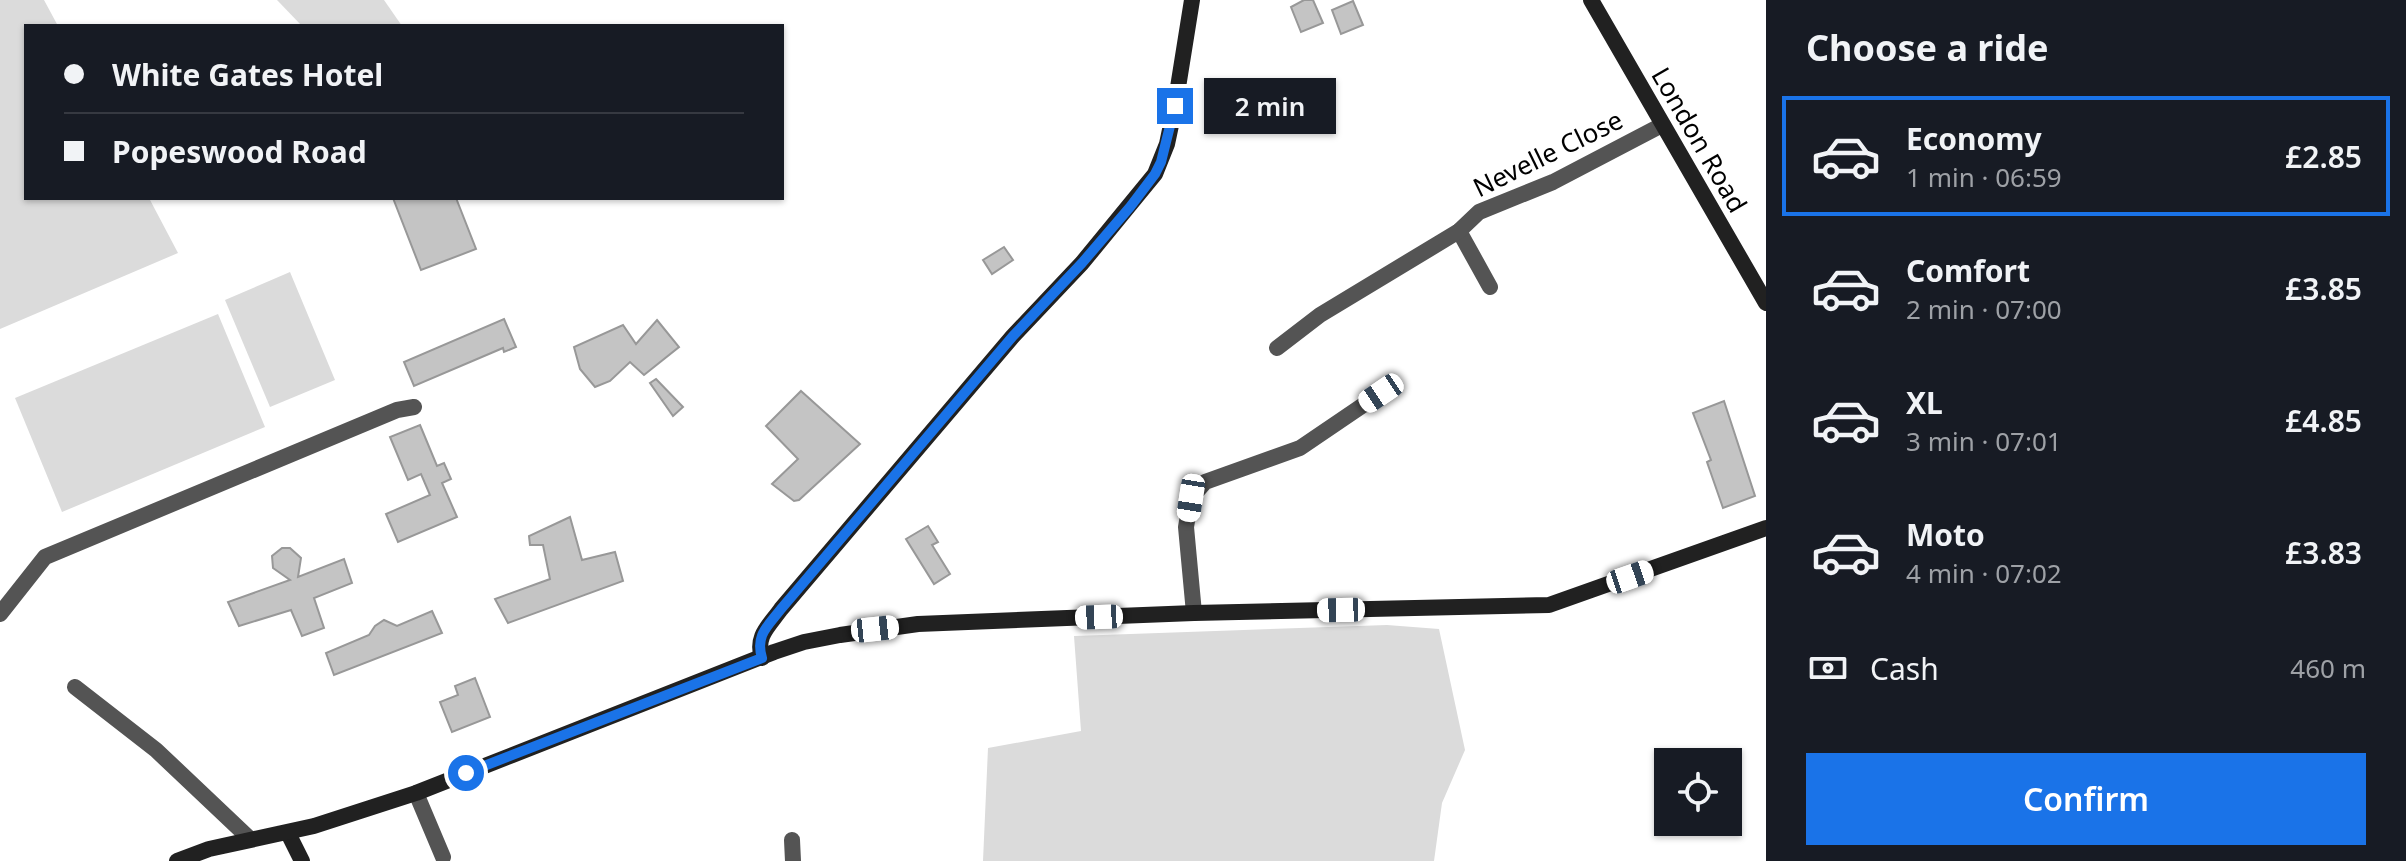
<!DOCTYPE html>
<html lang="en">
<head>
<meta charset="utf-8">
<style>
  body { margin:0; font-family:"Noto Sans",sans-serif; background:#20242c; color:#f1f3f6; height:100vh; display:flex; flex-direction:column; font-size:30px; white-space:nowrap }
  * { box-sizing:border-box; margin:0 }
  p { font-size:26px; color:#9ea1a6 }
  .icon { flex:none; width:44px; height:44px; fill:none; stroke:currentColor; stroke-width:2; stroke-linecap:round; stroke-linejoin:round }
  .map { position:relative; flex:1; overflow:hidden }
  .drawer { display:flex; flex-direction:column; background:#171b24; width:640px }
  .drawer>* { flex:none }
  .top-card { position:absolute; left:24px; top:24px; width:760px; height:176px; border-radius:0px; box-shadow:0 2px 6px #0004; display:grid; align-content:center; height:176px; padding:0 40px; background:#171b24 }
  .buttons { position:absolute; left:1654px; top:748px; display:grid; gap:16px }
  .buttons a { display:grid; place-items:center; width:88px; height:88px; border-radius:0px; background:#171b24; box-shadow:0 2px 6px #0004; font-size:40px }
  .end { position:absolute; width:36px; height:36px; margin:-18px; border:10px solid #1a73e8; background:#fff; box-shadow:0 0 0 4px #fff }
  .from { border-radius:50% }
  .bubble { position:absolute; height:56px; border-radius:0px; background:#171b24; box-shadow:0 2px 6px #0004; font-size:26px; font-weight:600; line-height:56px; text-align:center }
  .car { position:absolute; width:24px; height:48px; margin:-24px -12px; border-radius:10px; box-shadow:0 0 6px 2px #0007; background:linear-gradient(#fff 24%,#345 0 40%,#fff 0 76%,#345 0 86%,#fff 0) }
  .top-card b { display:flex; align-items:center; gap:28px; height:76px; font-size:30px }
  .top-card b+b { border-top:2px solid #363941 }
  .top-card i { width:20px; height:20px; background:#f1f3f6 }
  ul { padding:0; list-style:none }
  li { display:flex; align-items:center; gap:24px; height:120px; margin:0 16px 12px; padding:0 24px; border:4px solid transparent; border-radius:0px }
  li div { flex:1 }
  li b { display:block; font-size:30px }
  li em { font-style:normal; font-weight:600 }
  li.on { border-color:#1a73e8 }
  li>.icon { width:72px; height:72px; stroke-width:1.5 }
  h2 { padding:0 40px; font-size:36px; line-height:96px }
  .pay { display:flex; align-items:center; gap:20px; height:88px; padding:0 40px; font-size:30px }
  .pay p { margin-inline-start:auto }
  .primary-button { display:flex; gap:16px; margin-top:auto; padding:16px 40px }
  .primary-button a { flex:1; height:92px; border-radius:0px; background:#1a73e8; color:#fff; font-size:32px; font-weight:600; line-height:92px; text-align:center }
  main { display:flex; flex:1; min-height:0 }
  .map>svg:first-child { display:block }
</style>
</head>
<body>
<main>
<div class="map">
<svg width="1766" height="861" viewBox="0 0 1766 861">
  <rect width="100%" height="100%" fill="#fff"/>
  <g fill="#dbdbdb">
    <path d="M 0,0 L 44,0 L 58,26 L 26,26 L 26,198 L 149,198 L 178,253 L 0,329 Z"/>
    <path d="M 277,0 L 384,0 L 402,26 L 302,26 Z"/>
    <path d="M 290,272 L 335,380 L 270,407 L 225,300 Z"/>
    <path d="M 218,314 L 265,427 L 62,512 L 15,398 Z"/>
    <path d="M 1387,625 L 1439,629 L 1465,750 L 1442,803 L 1434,861 L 983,861 L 988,748 L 1081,731 L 1074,636 Z"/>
  </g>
  <g fill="#c4c4c4" stroke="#989898" stroke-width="2">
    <path d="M 1304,0 L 1313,0 L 1323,23 L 1301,32 L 1291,7 Z"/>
    <path d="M 1353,1 L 1363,25 L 1341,34 L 1332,10 Z"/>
    <path d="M 393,198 L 456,198 L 476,249 L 421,270 Z"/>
    <path d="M 1004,247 L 1013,260 L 992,274 L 983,260 Z"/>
    <path d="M 504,319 L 516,347 L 504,352 L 503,348 L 414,386 L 404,362 Z"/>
    <path d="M 657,320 L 679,347 L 644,375 L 630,362 L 610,381 L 595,387 L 580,369 L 574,347 L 623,325 L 636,344 Z"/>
    <path d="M 656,379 L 683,407 L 673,416 L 650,383 Z"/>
    <path d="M 801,391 L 860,444 L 799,500 L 794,501 L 772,484 L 798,459 L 766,426 Z"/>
    <path d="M 1724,401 L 1755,496 L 1723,508 L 1707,462 L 1711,460 L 1693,413 Z"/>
    <path d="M 420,425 L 437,466 L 444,463 L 451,479 L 442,483 L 457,517 L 398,542 L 386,514 L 430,495 L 421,474 L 408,480 L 390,437 Z"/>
    <path d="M 570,517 L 582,560 L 615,552 L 623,581 L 508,623 L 495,599 L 550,579 L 543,545 L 530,545 L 529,536 Z"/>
    <path d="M 928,526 L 938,542 L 932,545 L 950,574 L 934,584 L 906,539 Z"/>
    <path d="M 282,548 L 290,548 L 301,558 L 298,577 L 344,559 L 352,583 L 314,598 L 324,628 L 302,636 L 291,610 L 239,626 L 228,602 L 290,580 L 273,568 L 272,556 Z"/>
    <path d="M 432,611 L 442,633 L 334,675 L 326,653 L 369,635 L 375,626 L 384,620 L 397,626 Z"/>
    <path d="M 475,678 L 490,717 L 452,732 L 440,702 L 458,695 L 455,686 Z"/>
  </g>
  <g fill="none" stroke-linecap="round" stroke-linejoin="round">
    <g stroke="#545454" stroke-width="16">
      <path d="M 1459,231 L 1490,287"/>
      <path d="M 1277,348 L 1320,315 L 1459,231 L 1479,212 L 1553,182 L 1662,125"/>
      <path d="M 1194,613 L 1186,527 L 1191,498 L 1205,482 L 1300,448 L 1381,393"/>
      <path d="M 0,614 L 45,557 L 397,410 L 414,407"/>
      <path d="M 75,687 L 156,750 L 250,839"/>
      <path d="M 416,793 L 443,857"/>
      <path d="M 792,840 L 793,861"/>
    </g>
    <g stroke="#212121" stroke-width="16">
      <path d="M 1591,0 L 1766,303"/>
      <path d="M 762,658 C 755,636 769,626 781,609 L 1013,336 L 1082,263 L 1155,174 L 1167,144 L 1175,106 L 1192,0"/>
      <path d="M 288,833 L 302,861"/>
      <path d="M 177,861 L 209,849 L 314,826 L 416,793 L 774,652 L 804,642 L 840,635 L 918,624 L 1194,613 L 1549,605 L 1766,528"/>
    </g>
  </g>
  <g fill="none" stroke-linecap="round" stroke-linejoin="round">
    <path stroke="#1a73e8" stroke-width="10" d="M 466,773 L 762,658 C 755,635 768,626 781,609 L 1013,336 L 1082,263 L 1130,207 L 1155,174 L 1161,162 L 1175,106"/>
  </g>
  <g text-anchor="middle" stroke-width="6" stroke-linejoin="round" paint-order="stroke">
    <g font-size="26" fill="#000" stroke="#fff">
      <text transform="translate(1699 140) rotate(60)" y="9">London Road</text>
      <text transform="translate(1548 154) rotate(-26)" y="9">Nevelle Close</text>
    </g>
  </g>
</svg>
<div class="buttons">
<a><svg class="icon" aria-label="locate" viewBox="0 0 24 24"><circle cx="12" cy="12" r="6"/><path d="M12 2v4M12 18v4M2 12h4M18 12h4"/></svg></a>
</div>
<i class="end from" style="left:466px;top:773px"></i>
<i class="end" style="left:1175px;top:106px"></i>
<div class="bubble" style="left:1204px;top:78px;width:132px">2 min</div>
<i class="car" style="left:1381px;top:393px;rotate:236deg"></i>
<i class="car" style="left:1191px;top:498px;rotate:189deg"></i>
<i class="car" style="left:1630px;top:577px;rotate:71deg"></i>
<i class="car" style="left:1341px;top:610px;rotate:269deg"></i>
<i class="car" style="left:1099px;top:617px;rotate:268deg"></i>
<i class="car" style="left:875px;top:629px;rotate:84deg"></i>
<div class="top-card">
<b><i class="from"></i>White Gates Hotel</b>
<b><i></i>Popeswood Road</b>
</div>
</div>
<section class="drawer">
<h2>Choose a ride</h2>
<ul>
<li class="on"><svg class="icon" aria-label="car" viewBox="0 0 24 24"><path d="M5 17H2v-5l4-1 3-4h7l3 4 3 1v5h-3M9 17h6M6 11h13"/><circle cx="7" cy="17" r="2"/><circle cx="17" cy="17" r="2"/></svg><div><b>Economy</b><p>1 min · 06:59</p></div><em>£2.85</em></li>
<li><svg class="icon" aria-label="car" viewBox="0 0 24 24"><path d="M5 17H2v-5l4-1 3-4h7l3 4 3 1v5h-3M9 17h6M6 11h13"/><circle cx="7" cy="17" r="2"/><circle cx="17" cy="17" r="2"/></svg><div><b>Comfort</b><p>2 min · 07:00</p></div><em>£3.85</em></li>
<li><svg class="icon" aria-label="car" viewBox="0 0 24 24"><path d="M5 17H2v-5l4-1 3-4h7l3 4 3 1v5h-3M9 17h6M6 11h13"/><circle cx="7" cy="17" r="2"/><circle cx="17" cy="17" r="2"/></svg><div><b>XL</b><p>3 min · 07:01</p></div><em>£4.85</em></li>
<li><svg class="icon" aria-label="car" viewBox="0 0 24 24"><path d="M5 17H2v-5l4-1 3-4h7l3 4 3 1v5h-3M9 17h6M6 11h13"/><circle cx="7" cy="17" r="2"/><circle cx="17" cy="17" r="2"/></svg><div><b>Moto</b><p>4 min · 07:02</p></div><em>£3.83</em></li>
</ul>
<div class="pay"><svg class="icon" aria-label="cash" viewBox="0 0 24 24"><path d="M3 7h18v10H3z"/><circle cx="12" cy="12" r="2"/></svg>Cash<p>460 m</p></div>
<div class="primary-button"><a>Confirm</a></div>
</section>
</main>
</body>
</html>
